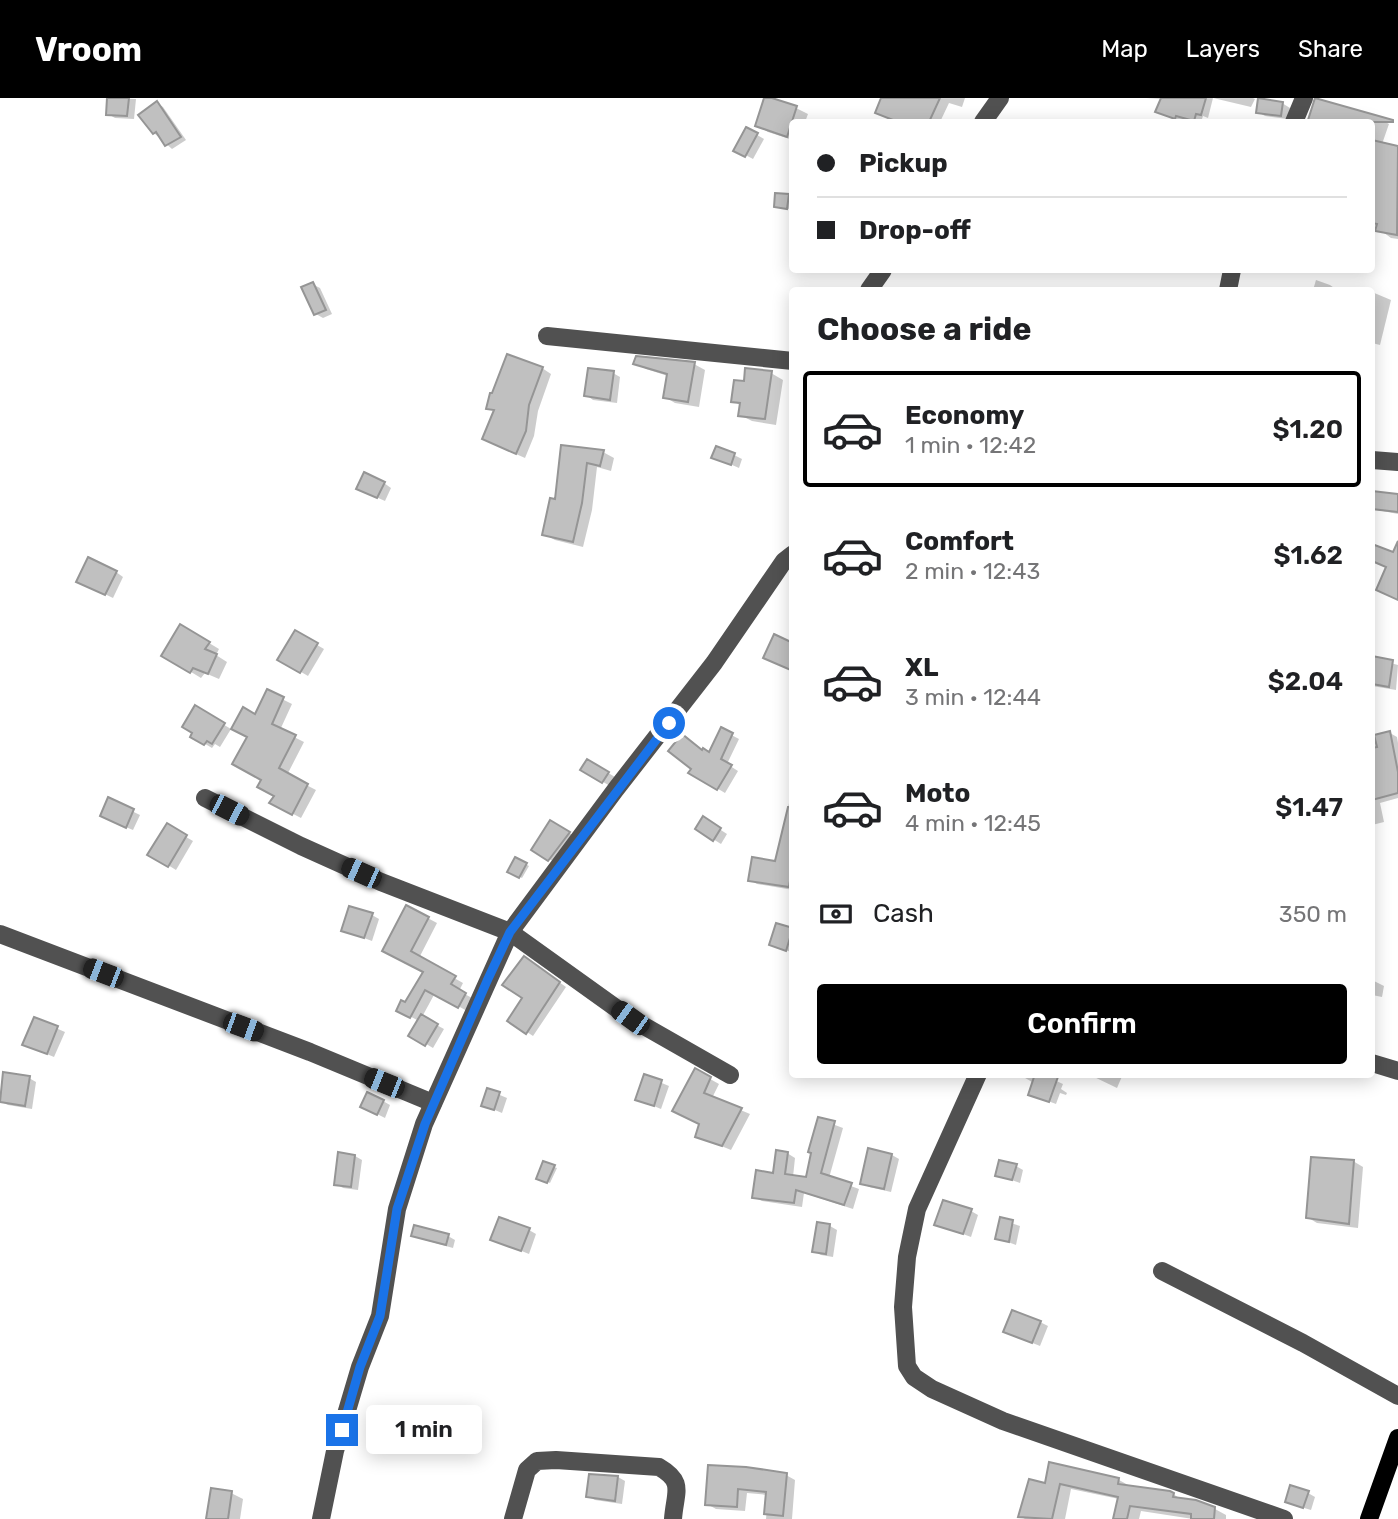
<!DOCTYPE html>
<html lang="en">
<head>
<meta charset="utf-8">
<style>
  body { margin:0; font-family:Rubik,sans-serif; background:#f2f2f2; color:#202124; height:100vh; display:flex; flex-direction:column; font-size:26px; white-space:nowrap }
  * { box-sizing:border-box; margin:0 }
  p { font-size:23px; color:#757577 }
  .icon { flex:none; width:38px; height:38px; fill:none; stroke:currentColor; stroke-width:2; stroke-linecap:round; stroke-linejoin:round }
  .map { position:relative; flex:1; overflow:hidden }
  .details { position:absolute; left:789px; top:189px; width:586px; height:791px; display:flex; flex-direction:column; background:#fff; border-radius:7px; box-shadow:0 4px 18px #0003 }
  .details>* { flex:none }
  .top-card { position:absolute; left:789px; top:21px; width:586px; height:154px; border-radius:7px; box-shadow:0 4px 18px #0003; display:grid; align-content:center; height:154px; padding:0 28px; background:#fff }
  .end { position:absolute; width:32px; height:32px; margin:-16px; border:9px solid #1a73e8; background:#fff; box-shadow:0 0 0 4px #fff }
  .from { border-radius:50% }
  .bubble { position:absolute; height:49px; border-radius:7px; background:#fff; box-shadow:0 4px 18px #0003; font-size:23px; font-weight:600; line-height:49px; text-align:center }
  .car { position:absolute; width:21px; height:42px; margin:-21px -10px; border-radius:9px; box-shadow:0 0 5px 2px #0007; background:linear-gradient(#222 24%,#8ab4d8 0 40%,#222 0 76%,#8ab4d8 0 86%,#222 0) }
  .top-card b { display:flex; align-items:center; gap:24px; height:66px; font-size:26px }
  .top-card b+b { border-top:2px solid #e0e0e0 }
  .top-card i { width:18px; height:18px; background:#202124 }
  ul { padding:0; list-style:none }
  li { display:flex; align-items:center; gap:21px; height:116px; margin:0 14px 10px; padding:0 14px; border:4px solid transparent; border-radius:7px }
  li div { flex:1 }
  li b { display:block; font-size:26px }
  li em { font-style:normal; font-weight:600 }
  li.active { border-color:#000 }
  li>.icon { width:63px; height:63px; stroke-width:1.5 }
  h2 { padding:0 28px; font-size:32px; line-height:84px }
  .pay { display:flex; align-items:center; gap:18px; height:77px; padding:0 28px; font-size:26px }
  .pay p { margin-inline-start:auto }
  .button { display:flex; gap:14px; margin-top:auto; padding:14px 28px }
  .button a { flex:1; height:80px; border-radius:7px; background:#000; color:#fff; font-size:28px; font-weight:600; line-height:80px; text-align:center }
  header { display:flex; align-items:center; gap:42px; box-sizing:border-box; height:98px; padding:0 35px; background:#000; color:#fff }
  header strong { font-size:33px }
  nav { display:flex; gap:38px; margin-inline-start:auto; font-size:24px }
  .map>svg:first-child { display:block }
</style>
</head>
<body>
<header>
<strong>Vroom</strong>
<nav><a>Map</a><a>Layers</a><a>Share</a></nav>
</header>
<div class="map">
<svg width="1398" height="1421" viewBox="0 0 1398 1421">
  <rect width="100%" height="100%" fill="#fff"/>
  <g fill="#0003">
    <path d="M 109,0 L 136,1 L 134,21 L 115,20 L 108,16 Z"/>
    <path d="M 766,0 L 796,10 L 808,16 L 805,24 L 793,24 L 793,42 L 768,34 L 757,27 Z"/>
    <path d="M 883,0 L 965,0 L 962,9 L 949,5 L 940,24 L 899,24 L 886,19 L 877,14 Z"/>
    <path d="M 1146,0 L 1213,0 L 1208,20 L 1203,18 L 1201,24 L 1172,24 L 1173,21 L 1157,14 L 1162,1 Z"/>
    <path d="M 1213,0 L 1253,0 L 1255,1 L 1251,9 Z"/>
    <path d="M 157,5 L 163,9 L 186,42 L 172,51 L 154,35 Z"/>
    <path d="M 1282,5 L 1290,10 L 1288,21 L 1265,18 L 1258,14 Z"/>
    <path d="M 1375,18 L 1389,26 L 1382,46 L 1398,50 L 1398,141 L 1391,140 L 1372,126 L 1372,24 L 1317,24 L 1311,21 Z"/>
    <path d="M 747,31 L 764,41 L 753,61 L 736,52 Z"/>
    <path d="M 788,98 L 791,100 L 790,111 L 779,110 Z"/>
    <path d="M 1316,182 L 1330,187 L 1337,192 L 1313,192 Z"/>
    <path d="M 312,186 L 320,190 L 332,216 L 323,220 L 316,216 Z"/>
    <path d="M 1372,194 L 1391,202 L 1380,247 L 1372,245 Z"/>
    <path d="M 635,265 L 694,266 L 705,272 L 699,309 L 675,305 L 665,299 L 668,278 L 646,271 Z"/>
    <path d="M 542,270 L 551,276 L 538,313 L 534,338 L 525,360 L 493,346 L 496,314 L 488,310 Z"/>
    <path d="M 613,275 L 620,279 L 617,305 L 593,302 L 586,297 Z"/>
    <path d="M 771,275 L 783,282 L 776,327 L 752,323 L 740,317 L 742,308 L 733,303 L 745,285 Z"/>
    <path d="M 563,349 L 603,354 L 614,360 L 611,373 L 597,369 L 592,412 L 583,449 L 555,442 L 544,436 L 556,403 Z"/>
    <path d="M 734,357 L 742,361 L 739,370 L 714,359 Z"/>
    <path d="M 384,385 L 391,390 L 385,403 L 365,394 Z"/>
    <path d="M 1372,394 L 1398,398 L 1398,416 L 1372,411 Z"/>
    <path d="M 116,474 L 123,479 L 113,500 L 86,487 Z"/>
    <path d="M 181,528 L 219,551 L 216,557 L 227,564 L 219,581 L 205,575 L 201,580 L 163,557 Z"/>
    <path d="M 295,534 L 324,551 L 308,578 L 279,561 Z"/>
    <path d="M 1372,560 L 1398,567 L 1396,592 L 1372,588 Z"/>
    <path d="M 268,594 L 292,606 L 280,632 L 304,644 L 287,677 L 316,692 L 301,720 L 272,705 L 276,697 L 264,681 L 249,639 Z"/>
    <path d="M 196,610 L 231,631 L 220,649 L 215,646 L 212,650 L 192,638 Z"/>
    <path d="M 722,632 L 739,641 L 727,666 L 738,673 L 725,695 L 690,674 L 703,654 L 710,656 Z"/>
    <path d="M 1390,635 L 1397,639 L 1398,645 L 1398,700 L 1380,705 L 1384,724 L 1372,727 L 1372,642 Z"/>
    <path d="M 588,663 L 615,679 L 610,688 L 583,672 Z"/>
    <path d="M 790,700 L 793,700 L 793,792 L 757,786 L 750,782 L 777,765 Z"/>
    <path d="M 109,702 L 140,717 L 133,732 L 109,722 Z"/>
    <path d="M 704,721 L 727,736 L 721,746 L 697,731 Z"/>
    <path d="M 551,724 L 576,739 L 557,766 L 534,751 Z"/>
    <path d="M 167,728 L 193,743 L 176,772 L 150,756 Z"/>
    <path d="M 516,761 L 529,768 L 522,780 L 509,773 Z"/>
    <path d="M 407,809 L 437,825 L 419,860 L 463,885 L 459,893 L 474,901 L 467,913 L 435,895 L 422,919 L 444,931 L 433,950 L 411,937 L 419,923 L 398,912 L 406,907 L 425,874 L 393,858 Z"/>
    <path d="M 372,817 L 379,821 L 372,843 L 343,832 Z"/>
    <path d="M 777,827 L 793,832 L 793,855 L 771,846 Z"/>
    <path d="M 531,864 L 566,889 L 533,938 L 509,922 L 525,899 Z"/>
    <path d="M 1372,882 L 1384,888 L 1382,899 L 1372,897 Z"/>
    <path d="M 35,921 L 65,934 L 54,959 L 32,950 Z"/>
    <path d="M 696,973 L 719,986 L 712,1000 L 750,1016 L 731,1052 L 697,1038 L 701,1026 Z"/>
    <path d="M 1018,976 L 1054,976 L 1052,981 L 1063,986 L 1061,991 L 1067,995 L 1066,997 L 1060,995 L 1056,1006 L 1037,999 L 1034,985 Z"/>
    <path d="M 1088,976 L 1123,976 L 1117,990 Z"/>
    <path d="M 645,978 L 669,988 L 661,1011 L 637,1001 Z"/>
    <path d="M 29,980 L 36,984 L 32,1011 L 8,1007 L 0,1003 Z"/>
    <path d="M 488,992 L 507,1000 L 502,1015 L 483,1007 Z"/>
    <path d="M 383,1003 L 390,1007 L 385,1020 L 369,1012 Z"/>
    <path d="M 819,1021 L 843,1030 L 829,1080 L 859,1091 L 853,1111 L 804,1095 L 802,1109 L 762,1103 L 754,1099 L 775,1077 L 787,1055 L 795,1060 L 793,1079 L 808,1081 Z"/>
    <path d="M 340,1056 L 355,1058 L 362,1062 L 358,1092 L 343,1090 L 336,1086 Z"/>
    <path d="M 892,1057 L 899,1061 L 891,1094 L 869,1089 L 862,1085 Z"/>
    <path d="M 1353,1063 L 1363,1069 L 1358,1130 L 1317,1125 L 1307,1119 Z"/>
    <path d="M 1016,1068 L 1023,1072 L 1020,1085 L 997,1077 Z"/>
    <path d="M 554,1069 L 557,1070 L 550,1085 L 541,1081 Z"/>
    <path d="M 971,1113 L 978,1117 L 971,1139 L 936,1126 Z"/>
    <path d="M 1001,1122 L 1020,1128 L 1016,1147 L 997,1140 Z"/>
    <path d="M 818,1126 L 830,1128 L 837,1132 L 833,1159 L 821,1157 L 814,1153 Z"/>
    <path d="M 529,1132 L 536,1136 L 529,1156 L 492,1141 Z"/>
    <path d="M 413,1137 L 448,1138 L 455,1142 L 453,1150 L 421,1141 Z"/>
    <path d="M 1040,1224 L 1048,1228 L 1040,1248 L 1013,1237 Z"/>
    <path d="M 1051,1366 L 1119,1382 L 1130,1388 L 1173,1396 L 1184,1403 L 1215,1411 L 1226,1417 L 1226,1421 L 1193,1421 L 1141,1413 L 1139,1421 L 1115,1421 L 1119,1401 L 1071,1391 L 1065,1421 L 1025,1421 L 1020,1418 L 1046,1387 Z"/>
    <path d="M 710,1368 L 786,1377 L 795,1382 L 792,1421 L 766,1421 L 768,1397 L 747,1395 L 745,1413 L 716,1411 L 707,1406 Z"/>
    <path d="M 591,1377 L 618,1379 L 625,1383 L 622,1406 L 595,1402 L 587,1398 Z"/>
    <path d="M 231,1395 L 243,1401 L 240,1421 L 208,1421 Z"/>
    <path d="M 1308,1395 L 1315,1399 L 1311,1412 L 1294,1407 Z"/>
  </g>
  <g fill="#c0c0c0" stroke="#959595" stroke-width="2">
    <path d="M 107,0 L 129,0 L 127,18 L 106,17 Z"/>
    <path d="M 764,0 L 772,0 L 797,8 L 787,39 L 755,28 Z"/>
    <path d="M 881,0 L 940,0 L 929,24 L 898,24 L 875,15 Z"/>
    <path d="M 1161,0 L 1206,0 L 1201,17 L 1196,16 L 1194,23 L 1176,18 L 1175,21 L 1155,14 Z"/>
    <path d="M 1258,0 L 1283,4 L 1281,18 L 1256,15 Z"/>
    <path d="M 1315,0 L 1393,22 L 1393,24 L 1320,24 L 1308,22 Z"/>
    <path d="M 157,3 L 181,39 L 165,48 L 156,34 L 153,36 L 138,17 Z"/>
    <path d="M 746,29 L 758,35 L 745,59 L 733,53 Z"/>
    <path d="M 1372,42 L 1398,48 L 1397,137 L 1375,133 L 1377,126 L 1372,125 Z"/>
    <path d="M 775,95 L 789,96 L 787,111 L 774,109 Z"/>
    <path d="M 313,184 L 326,212 L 314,217 L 301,189 Z"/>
    <path d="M 507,256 L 543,269 L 529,307 L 526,333 L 516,356 L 482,341 L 494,312 L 486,311 L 490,295 L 492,295 Z"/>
    <path d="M 636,258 L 695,264 L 688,304 L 663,300 L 667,276 L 633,266 Z"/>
    <path d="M 588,270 L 614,273 L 610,302 L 584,298 Z"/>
    <path d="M 745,270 L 772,273 L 765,321 L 738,318 L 740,305 L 731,304 L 734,282 L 744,283 Z"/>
    <path d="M 561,347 L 604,352 L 600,368 L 587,365 L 582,405 L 573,444 L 542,437 L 550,400 L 555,401 Z"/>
    <path d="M 716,348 L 735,355 L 731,367 L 711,360 Z"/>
    <path d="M 364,374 L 385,384 L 377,400 L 356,391 Z"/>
    <path d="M 1372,393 L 1398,396 L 1398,414 L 1372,411 Z"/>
    <path d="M 1398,443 L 1398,502 L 1376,492 L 1386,469 L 1372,463 L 1372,446 L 1393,454 Z"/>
    <path d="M 88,459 L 117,473 L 105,497 L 76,484 Z"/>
    <path d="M 180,526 L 210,544 L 205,551 L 217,556 L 208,576 L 193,570 L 190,575 L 161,558 Z"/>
    <path d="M 295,532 L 318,545 L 300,575 L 277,562 Z"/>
    <path d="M 774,536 L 793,545 L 793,573 L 763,560 Z"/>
    <path d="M 1372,558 L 1393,562 L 1389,589 L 1372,586 Z"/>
    <path d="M 267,591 L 284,599 L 272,626 L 296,637 L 279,670 L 308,686 L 292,717 L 269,705 L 274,698 L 257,689 L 261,682 L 232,666 L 247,639 L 231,631 L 243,609 L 255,616 Z"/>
    <path d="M 195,607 L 225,625 L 212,646 L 207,643 L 204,647 L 190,639 L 192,635 L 182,629 Z"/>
    <path d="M 721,629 L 733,635 L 721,661 L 732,667 L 717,692 L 688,675 L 691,671 L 668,653 L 682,636 L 702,652 L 703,650 L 709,654 Z"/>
    <path d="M 1390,633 L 1398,674 L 1398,695 L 1372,702 L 1372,650 L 1377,649 L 1374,637 Z"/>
    <path d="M 587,661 L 609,674 L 602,685 L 580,672 Z"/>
    <path d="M 108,699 L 134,711 L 126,730 L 100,718 Z"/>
    <path d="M 788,709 L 793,709 L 793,765 L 789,789 L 748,783 L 752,759 L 775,763 Z"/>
    <path d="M 703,718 L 721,730 L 713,743 L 695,731 Z"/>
    <path d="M 550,722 L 570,734 L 548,763 L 531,752 Z"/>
    <path d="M 167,725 L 187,737 L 168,769 L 147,757 Z"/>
    <path d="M 515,759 L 527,765 L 519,780 L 507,774 Z"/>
    <path d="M 406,807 L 429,819 L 411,853 L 456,878 L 451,886 L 466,895 L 458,910 L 425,892 L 410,920 L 396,913 L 401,902 L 405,904 L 423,874 L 382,853 Z"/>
    <path d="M 349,808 L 373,815 L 364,840 L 341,833 Z"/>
    <path d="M 776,825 L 793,830 L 786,853 L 769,847 Z"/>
    <path d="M 524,858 L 560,884 L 526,936 L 507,923 L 522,900 L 502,887 Z"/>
    <path d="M 421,916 L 438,926 L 425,948 L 408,938 Z"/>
    <path d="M 34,919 L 58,928 L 47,956 L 22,947 Z"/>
    <path d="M 695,970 L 711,979 L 704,995 L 742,1010 L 722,1048 L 695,1039 L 699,1026 L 672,1013 Z"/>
    <path d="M 3,974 L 30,978 L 25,1008 L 0,1004 Z"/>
    <path d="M 644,976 L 662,982 L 654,1008 L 635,1002 Z"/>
    <path d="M 1035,976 L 1059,976 L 1049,1004 L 1028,997 Z"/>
    <path d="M 487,990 L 500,994 L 494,1012 L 481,1008 Z"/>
    <path d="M 367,994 L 384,1002 L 377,1017 L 360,1009 Z"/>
    <path d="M 818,1019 L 835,1023 L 821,1075 L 852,1085 L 844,1107 L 796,1092 L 794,1105 L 752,1100 L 756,1072 L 773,1075 L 776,1052 L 788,1054 L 785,1076 L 806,1079 L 811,1055 L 808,1054 Z"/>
    <path d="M 868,1050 L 892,1056 L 884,1091 L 860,1086 Z"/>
    <path d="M 338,1054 L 355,1057 L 351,1089 L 334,1087 Z"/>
    <path d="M 1311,1059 L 1354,1062 L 1349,1126 L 1306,1120 Z"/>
    <path d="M 999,1062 L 1017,1066 L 1012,1082 L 995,1078 Z"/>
    <path d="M 543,1063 L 555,1067 L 547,1085 L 536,1081 Z"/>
    <path d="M 943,1102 L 972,1111 L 963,1136 L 934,1127 Z"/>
    <path d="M 499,1119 L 530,1130 L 521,1153 L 490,1142 Z"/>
    <path d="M 1000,1119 L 1013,1122 L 1009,1144 L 995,1141 Z"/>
    <path d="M 817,1124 L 830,1126 L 826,1156 L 812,1154 Z"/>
    <path d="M 414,1127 L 449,1136 L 446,1147 L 411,1138 Z"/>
    <path d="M 1012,1212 L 1041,1223 L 1032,1245 L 1003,1234 Z"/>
    <path d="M 1049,1364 L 1119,1380 L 1118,1386 L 1170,1393 L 1174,1395 L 1173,1399 L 1196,1402 L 1215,1409 L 1214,1421 L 1191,1421 L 1191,1416 L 1130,1408 L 1127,1421 L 1113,1421 L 1118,1399 L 1060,1386 L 1052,1421 L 1018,1419 L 1029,1381 L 1045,1385 Z"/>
    <path d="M 708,1367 L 746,1369 L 787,1375 L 783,1418 L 764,1416 L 766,1394 L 738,1391 L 737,1409 L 705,1407 Z"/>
    <path d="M 589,1376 L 618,1378 L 615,1403 L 586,1399 Z"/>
    <path d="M 1290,1387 L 1309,1393 L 1303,1410 L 1285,1404 Z"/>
    <path d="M 211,1390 L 232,1393 L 228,1421 L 206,1421 Z"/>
  </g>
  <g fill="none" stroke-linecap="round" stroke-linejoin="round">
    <g stroke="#515151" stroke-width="18">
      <path d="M 983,24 L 1000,0"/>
      <path d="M 1294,24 L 1304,0"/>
      <path d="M 869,192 L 883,172"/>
      <path d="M 1228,192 L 1232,172"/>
      <path d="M 547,238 L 793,263"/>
      <path d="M 1372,362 L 1398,364"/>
      <path d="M 205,700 L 301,748 L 381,784 L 510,834 L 630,920 L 730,977"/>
      <path d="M 0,836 L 310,954 L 433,1005"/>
      <path d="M 1372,965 L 1398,973"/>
      <path d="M 978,976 L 917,1111 L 907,1159 L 903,1209 L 907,1268 L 914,1279 L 932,1291 L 1003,1323 L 1284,1421"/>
      <path d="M 1162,1173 L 1303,1245 L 1398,1298"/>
      <path d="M 321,1421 L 335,1353 L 360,1269 L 380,1218 L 397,1111 L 424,1026 L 510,834 L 616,691 L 714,565 L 784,463 L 793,456"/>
      <path d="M 513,1421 L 527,1372 L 537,1363 L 556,1362 L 659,1369 C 685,1384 675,1394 673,1421"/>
    </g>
    <path stroke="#000" stroke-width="18" d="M 1369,1421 L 1398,1340"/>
  </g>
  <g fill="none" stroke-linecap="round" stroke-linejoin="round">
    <path stroke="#1a73e8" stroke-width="9" d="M 342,1332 L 360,1269 L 380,1218 L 397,1111 L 425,1026 L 487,883 L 510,834 L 669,625"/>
  </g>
</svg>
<i class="end from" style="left:669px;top:625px"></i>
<i class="end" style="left:342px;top:1332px"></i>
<div class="bubble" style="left:366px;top:1307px;width:116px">1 min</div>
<i class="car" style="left:229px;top:712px;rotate:117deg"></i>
<i class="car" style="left:361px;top:775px;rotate:294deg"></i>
<i class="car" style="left:103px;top:875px;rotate:291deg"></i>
<i class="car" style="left:630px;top:920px;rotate:306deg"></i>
<i class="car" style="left:243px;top:929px;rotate:110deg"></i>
<i class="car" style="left:384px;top:985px;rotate:292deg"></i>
<div class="top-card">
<b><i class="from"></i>Pickup</b>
<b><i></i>Drop-off</b>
</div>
<section class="details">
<h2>Choose a ride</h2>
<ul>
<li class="active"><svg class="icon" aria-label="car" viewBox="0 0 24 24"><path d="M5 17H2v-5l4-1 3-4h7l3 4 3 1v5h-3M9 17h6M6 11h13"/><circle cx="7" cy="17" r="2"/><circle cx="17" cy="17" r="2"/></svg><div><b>Economy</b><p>1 min · 12:42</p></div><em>$1.20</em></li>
<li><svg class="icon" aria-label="car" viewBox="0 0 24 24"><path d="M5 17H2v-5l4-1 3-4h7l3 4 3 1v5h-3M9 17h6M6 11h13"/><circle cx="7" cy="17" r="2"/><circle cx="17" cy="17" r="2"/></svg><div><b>Comfort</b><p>2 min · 12:43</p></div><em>$1.62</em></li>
<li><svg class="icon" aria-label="car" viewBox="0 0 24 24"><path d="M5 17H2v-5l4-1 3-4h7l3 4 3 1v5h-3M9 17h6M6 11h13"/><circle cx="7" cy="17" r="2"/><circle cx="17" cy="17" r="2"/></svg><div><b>XL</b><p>3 min · 12:44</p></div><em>$2.04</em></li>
<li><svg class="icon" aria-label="car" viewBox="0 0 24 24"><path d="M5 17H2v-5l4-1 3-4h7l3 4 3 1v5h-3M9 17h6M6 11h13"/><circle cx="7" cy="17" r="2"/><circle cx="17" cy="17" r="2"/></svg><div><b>Moto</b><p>4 min · 12:45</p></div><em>$1.47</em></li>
</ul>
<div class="pay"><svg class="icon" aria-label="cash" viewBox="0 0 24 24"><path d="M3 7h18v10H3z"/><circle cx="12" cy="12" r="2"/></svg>Cash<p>350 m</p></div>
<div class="button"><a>Confirm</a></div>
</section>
</div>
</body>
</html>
